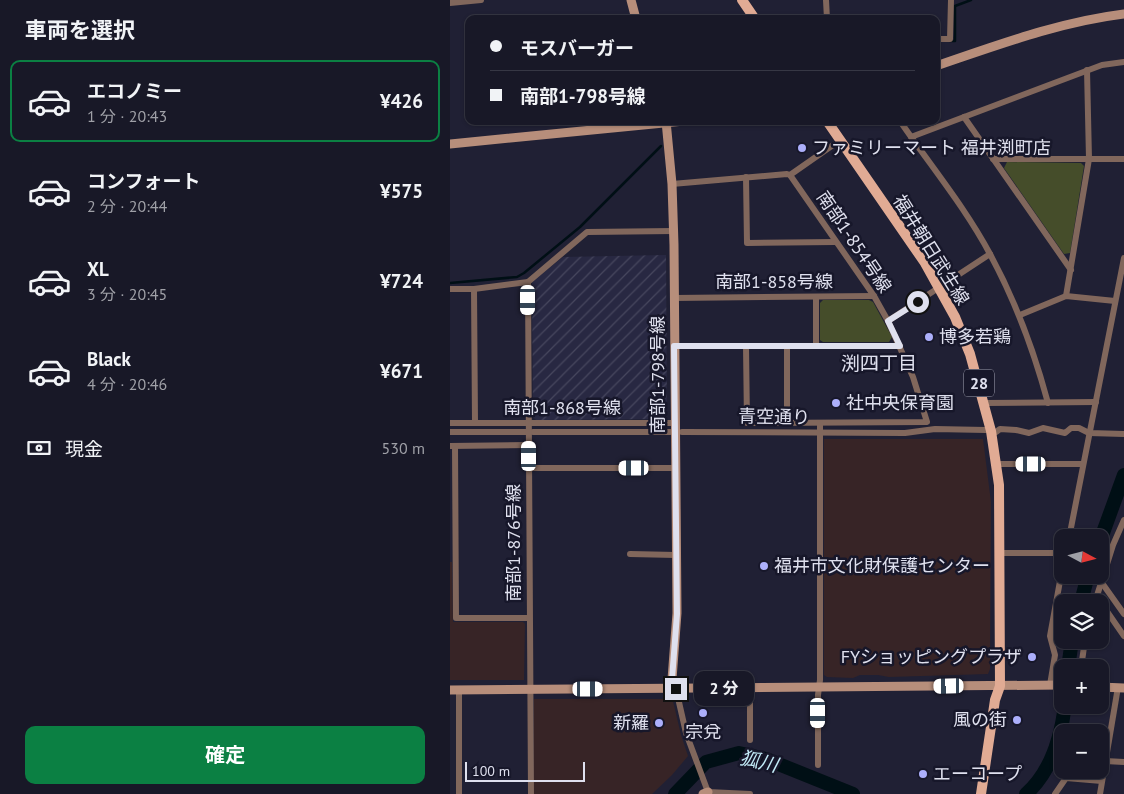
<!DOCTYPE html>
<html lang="ja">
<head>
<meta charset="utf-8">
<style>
  body { margin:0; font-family:"PT Sans","Noto Sans JP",sans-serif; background:#21212f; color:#f1f3f6; height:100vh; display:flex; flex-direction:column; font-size:19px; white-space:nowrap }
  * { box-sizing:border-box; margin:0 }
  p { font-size:16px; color:#9fa0a7 }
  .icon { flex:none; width:28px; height:28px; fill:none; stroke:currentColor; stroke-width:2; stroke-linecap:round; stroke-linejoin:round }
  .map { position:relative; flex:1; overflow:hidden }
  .side { display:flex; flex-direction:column; background:#181827; width:450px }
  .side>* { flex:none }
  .guide { position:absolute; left:15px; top:15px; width:475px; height:110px; border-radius:10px; box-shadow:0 1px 4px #0004,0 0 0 1px #363744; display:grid; align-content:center; height:110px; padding:0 25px; background:#181827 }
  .needle { width:32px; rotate:97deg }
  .tools { position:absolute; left:604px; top:529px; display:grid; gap:10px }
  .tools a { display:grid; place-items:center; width:55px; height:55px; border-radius:10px; background:#181827; box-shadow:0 1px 4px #0004,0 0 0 1px #363744; font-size:25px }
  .scale { position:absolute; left:15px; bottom:12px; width:120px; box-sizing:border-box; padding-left:5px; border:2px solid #dfe0ee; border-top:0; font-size:14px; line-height:18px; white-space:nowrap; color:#dfe0ee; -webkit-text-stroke:4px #17172a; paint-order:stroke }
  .end { position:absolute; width:22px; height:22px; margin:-11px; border:6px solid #dfe0ee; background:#111; box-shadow:0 0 0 2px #111 }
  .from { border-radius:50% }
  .bubble { position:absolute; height:35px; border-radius:10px; background:#181827; box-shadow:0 1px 4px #0004,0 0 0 1px #363744; font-size:16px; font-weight:700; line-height:35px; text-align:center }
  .car { position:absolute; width:15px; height:30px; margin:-15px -8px; border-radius:6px; box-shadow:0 0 4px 1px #0007; background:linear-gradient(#fff 24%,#345 0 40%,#fff 0 76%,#345 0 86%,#fff 0) }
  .guide b { display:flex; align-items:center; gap:18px; height:48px; font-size:19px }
  .guide b+b { border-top:1px solid #363744 }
  .guide i { width:12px; height:12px; background:#f1f3f6 }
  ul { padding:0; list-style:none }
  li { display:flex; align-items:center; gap:15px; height:82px; margin:0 10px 8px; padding:0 15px; border:2px solid transparent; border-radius:10px }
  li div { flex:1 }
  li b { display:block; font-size:19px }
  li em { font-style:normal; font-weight:700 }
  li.on { border-color:#0b8043 }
  li>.icon { width:45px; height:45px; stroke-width:1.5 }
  h2 { padding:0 25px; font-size:22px; line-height:60px }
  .pay { display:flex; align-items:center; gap:12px; height:55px; padding:0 25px; font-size:19px }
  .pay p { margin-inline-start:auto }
  .action { display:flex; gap:10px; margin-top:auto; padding:10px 25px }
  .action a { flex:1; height:58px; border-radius:10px; background:#0b8043; color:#fff; font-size:20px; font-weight:700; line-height:58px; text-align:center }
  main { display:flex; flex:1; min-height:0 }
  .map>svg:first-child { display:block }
</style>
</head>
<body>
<main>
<section class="side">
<h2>車両を選択</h2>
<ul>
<li class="on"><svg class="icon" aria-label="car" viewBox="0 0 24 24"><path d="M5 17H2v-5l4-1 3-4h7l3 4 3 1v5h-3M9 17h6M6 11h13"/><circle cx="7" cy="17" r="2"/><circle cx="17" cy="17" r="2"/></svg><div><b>エコノミー</b><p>1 分 · 20:43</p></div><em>¥426</em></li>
<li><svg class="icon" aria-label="car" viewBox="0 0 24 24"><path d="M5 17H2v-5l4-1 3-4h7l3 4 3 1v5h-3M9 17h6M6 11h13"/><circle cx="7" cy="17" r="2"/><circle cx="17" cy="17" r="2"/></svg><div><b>コンフォート</b><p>2 分 · 20:44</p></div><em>¥575</em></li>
<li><svg class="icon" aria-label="car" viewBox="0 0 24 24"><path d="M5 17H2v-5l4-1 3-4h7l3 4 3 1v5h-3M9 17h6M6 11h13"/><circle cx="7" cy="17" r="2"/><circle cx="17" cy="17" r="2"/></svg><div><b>XL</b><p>3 分 · 20:45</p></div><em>¥724</em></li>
<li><svg class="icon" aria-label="car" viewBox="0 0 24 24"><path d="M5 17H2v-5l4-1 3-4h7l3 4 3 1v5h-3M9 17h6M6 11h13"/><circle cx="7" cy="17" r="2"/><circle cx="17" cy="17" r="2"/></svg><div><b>Black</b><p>4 分 · 20:46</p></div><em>¥671</em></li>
</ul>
<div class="pay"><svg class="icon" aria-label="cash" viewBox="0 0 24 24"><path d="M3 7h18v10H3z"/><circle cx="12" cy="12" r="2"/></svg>現金<p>530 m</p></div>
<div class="action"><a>確定</a></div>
</section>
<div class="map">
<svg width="674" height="794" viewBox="0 0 674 794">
  <defs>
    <pattern id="industrial-furrows" width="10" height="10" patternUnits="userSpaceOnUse" patternTransform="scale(1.25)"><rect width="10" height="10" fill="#282842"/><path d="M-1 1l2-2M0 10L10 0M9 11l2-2" fill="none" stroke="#47475e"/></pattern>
  </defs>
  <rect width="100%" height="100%" fill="#202034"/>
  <g fill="#372426">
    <path d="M 374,439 L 533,439 L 541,502 L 540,669 L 538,674 L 439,677 L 428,675 L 410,675 L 403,678 L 377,677 L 374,675 Z"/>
    <path d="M 0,562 L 2,562 L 3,622 L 73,622 L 75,624 L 74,680 L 0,680 Z"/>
    <path d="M 84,699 L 220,699 L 223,701 L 231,735 L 238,756 L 222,775 L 202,794 L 84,794 Z"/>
  </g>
  <path fill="url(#industrial-furrows)" d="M 216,255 L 217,416 L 215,419 L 86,420 L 83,417 L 82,282 L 113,257 Z"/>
  <g fill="#454d2a">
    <path d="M 557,162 L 631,163 L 634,166 L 620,253 L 614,254 L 554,168 Z"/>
    <path d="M 373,300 L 419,300 L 423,302 L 442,337 L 439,342 L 373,342 L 370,340 L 370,303 Z"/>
  </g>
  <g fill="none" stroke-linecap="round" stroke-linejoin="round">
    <g stroke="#000f15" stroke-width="2.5">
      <path d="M 500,41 L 505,41 L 505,6 L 521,0"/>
      <path d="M 0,283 L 67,277 L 74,273 L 130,227 L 211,146"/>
    </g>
    <g stroke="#000f15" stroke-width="14">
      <path d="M 650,541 L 674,475"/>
      <path d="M 631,602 L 638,575"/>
      <path d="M 618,668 L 622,640"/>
      <path d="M 225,794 L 256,762 L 289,753 L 316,759 L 403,794"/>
      <path d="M 576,794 C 601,772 611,737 615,705"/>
    </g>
    <g stroke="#81675c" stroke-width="6">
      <path d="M 376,0 L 377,19"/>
      <path d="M 0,3 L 31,0"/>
      <path d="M 486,39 L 500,39 L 501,0"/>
      <path d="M 514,117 L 621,270"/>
      <path d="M 450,121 C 480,165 515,207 540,254 C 566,302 584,351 598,403"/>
      <path d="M 461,137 L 652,65 L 674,62"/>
      <path d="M 543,159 L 674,159"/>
      <path d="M 340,175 L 383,145"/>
      <path d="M 296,177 L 297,243 L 385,242"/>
      <path d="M 222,184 L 337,174 L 340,175 L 424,296 L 438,321 L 463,377 L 477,422 L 297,423 L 296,346"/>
      <path d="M 0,289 L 24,289 L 78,282"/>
      <path d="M 24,289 L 25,423"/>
      <path d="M 616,296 L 639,159 L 637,70"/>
      <path d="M 366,297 L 366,345"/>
      <path d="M 224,298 L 424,296"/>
      <path d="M 570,315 L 616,296 L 665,301"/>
      <path d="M 438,321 L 540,254"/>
      <path d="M 224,346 L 450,346"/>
      <path d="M 337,346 L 337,423"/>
      <path d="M 535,403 L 646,402"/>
      <path d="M 0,423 L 225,423"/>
      <path d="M 0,432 L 76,432"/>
      <path d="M 83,432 L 220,432"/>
      <path d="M 232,432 L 455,433 L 485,429 L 536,430"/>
      <path d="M 546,432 L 550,429 L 566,430 L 579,433 L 593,428 L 615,433 L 621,428 L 629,428 L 639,433 L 674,434"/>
      <path d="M 0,446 L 79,445"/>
      <path d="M 5,446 L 6,618 L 79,618"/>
      <path d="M 546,464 L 633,464"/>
      <path d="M 79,468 L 225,468"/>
      <path d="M 619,538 L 674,258"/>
      <path d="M 550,553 L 612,553"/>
      <path d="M 180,554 L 226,555"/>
      <path d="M 652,583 L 674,614"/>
      <path d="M 647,597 L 674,636"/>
      <path d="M 645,602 L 663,545 L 674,520"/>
      <path d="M 631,668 L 635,640"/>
      <path d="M 600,685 L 605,655 L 600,636 L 612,570"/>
      <path d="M 300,688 L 300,740"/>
      <path d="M 226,689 L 236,733 L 258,792 L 300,794"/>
      <path d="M 655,761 L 674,762"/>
      <path d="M 368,765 L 368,695 L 370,680 L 370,423"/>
      <path d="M 9,794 L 9,690"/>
      <path d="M 81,794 L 78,282 L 137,232 L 223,231"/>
      <path d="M 605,794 L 616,778 L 652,781"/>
      <path d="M 650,794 L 668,687"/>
    </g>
    <g stroke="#b78e7b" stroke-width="9">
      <path d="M 181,0 L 186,19"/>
      <path d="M 486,66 C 548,45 609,22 674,14"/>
      <path d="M 216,121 L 222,184 L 224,245 L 227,613 L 222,679 L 226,689"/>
      <path d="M 0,144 L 234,121"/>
      <path d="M 650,687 L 674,688"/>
      <path d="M 0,690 L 612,685"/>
      <path d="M 253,794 L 258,792"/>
    </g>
    <g stroke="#e1ab94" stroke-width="10">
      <path d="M 292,0 L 305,19"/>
      <path d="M 377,121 L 475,263 L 505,317 L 520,354 L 541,431 L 549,485 L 550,686 L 545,700 L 531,794"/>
    </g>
  </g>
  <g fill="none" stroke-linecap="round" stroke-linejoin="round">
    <path stroke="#dfe0ee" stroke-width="6" d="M 226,689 L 222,679 L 227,614 L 224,346 L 450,346 L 438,321 L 468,302"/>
  </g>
  <g fill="#acaffb" stroke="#17172a" stroke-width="2">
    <circle cx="352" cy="148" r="5"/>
    <circle cx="479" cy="337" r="5"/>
    <circle cx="386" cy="403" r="5"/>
    <circle cx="314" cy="566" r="5"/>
    <circle cx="582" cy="657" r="5"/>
    <circle cx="253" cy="713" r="5"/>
    <circle cx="567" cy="720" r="5"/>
    <circle cx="209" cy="723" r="5"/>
    <circle cx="473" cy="774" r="5"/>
  </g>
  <g text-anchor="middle" stroke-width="5" stroke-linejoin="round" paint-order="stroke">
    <rect fill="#17172a" stroke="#a3a4b3" stroke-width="1" x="514" y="369.5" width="30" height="27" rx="4"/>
    <g font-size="16" font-weight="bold" fill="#dfe0ee">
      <text x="529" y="389">28</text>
    </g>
    <g font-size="18" fill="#dfe0ee" stroke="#17172a" text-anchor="start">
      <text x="362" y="154">ファミリーマート 福井渕町店</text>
      <text x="489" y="343">博多若鶏</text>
      <text x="396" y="409">社中央保育園</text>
      <text x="324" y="572">福井市文化財保護センター</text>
      <text x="572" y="663" text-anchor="end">FYショッピングプラザ</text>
      <text x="557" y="726" text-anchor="end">風の街</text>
      <text x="199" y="729" text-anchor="end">新羅</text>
      <text x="253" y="738" text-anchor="middle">宗兌</text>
      <text x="483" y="780">エーコープ</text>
    </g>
    <g font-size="18" fill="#dfe0ee" stroke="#17172a">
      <text transform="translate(404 242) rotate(56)" y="6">南部1-854号線</text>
      <text transform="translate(481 250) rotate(58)" y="6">福井朝日武生線</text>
      <text x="324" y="288">南部1-858号線</text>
      <text transform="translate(208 375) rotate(-90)" y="6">南部1-798号線</text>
      <text x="112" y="414">南部1-868号線</text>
      <text transform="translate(324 417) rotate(1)" y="6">青空通り</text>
      <text transform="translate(64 543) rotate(-90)" y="6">南部1-876号線</text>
    </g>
    <g font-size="19" fill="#dfe0ee" stroke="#17172a">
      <text x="429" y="370">渕四丁目</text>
    </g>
    <g font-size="19" font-style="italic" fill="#c3ecf8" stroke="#17172a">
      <text transform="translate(309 761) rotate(13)" y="7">狐川</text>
    </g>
  </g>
</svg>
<div class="tools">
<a><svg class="needle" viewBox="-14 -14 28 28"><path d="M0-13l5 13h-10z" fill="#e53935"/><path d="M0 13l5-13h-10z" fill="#9fa0a7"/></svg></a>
<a><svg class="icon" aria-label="layers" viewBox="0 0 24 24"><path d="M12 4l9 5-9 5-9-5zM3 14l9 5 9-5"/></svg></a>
<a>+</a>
<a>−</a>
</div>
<div class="scale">100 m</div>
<i class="end from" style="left:468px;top:302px"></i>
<i class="end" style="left:226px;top:689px"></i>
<div class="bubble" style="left:244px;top:671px;width:60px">2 分</div>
<i class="car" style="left:78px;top:300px;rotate:180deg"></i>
<i class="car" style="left:79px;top:456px;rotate:0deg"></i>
<i class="car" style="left:581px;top:464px;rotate:270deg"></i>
<i class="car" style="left:184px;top:468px;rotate:270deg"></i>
<i class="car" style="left:499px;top:686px;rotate:269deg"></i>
<i class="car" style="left:138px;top:689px;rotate:90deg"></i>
<i class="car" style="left:368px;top:713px;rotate:180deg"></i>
<div class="guide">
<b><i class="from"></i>モスバーガー</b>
<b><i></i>南部1-798号線</b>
</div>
</div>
</main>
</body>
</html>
